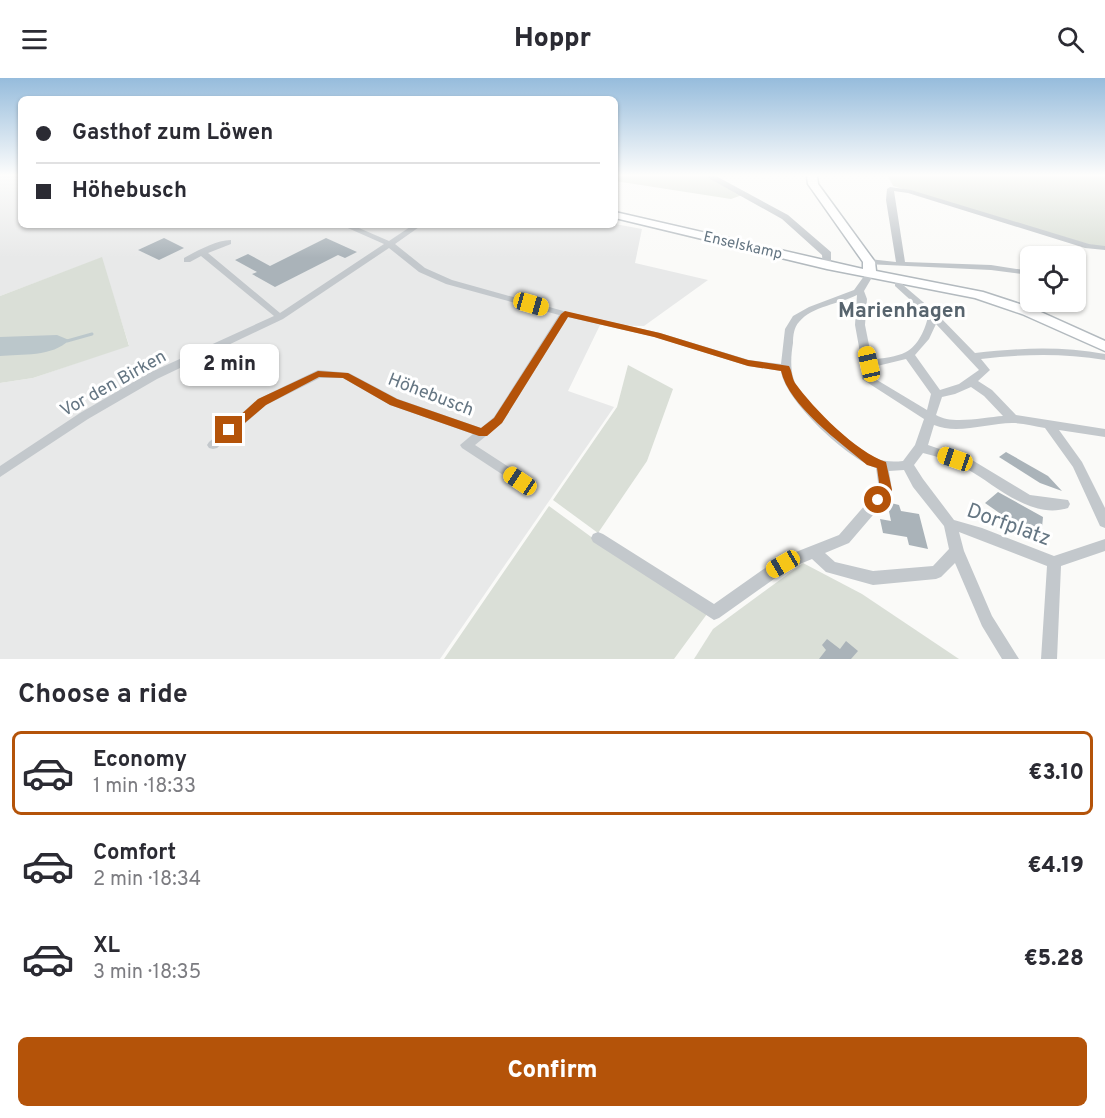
<!DOCTYPE html>
<html lang="en">
<head>
<meta charset="utf-8">
<style>
  body { margin:0; font-family:Overpass,sans-serif; background:#f2f2f3; color:#2b2b33; height:100vh; display:flex; flex-direction:column; font-size:22px; white-space:nowrap }
  * { box-sizing:border-box; margin:0 }
  p { font-size:20px; color:#7c7c81 }
  .icon { flex:none; width:33px; height:33px; fill:none; stroke:currentColor; stroke-width:2; stroke-linecap:round; stroke-linejoin:round }
  .map { position:relative; height:581px; overflow:hidden }
  .side { display:flex; flex-direction:column; background:#fff; flex:1 }
  .side>* { flex:none }
  .hud { position:absolute; left:18px; top:18px; width:600px; height:132px; border-radius:9px; box-shadow:0 2px 4px #0004; display:grid; align-content:center; height:132px; padding:0 18px; background:#fff }
  .fabs { position:absolute; left:1020px; top:168px; display:grid; gap:12px }
  .fabs a { display:grid; place-items:center; width:66px; height:66px; border-radius:9px; background:#fff; box-shadow:0 2px 4px #0004; font-size:30px }
  .end { position:absolute; width:27px; height:27px; margin:-14px; border:8px solid #b45309; background:#fff; box-shadow:0 0 0 3px #fff }
  .from { border-radius:50% }
  .bubble { position:absolute; height:42px; border-radius:9px; background:#fff; box-shadow:0 2px 4px #0004; font-size:20px; font-weight:800; line-height:42px; text-align:center }
  .car { position:absolute; width:18px; height:36px; margin:-18px -9px; border-radius:8px; box-shadow:0 0 4px 2px #0007; background:linear-gradient(#f5c518 24%,#345 0 40%,#f5c518 0 76%,#345 0 86%,#f5c518 0) }
  .hud b { display:flex; align-items:center; gap:21px; height:57px; font-size:22px }
  .hud b+b { border-top:2px solid #e1e1e2 }
  .hud i { width:15px; height:15px; background:#2b2b33 }
  ul { padding:0; list-style:none }
  li { display:flex; align-items:center; gap:18px; height:84px; margin:0 12px 9px; padding:0 6px; border:3px solid transparent; border-radius:9px }
  li div { flex:1 }
  li b { display:block; font-size:22px }
  li em { font-style:normal; font-weight:800 }
  li.active { border-color:#b45309 }
  li>.icon { width:54px; height:54px; stroke-width:1.5 }
  h2 { padding:0 18px; font-size:27px; line-height:72px }
  .primary-button { display:flex; gap:12px; margin-top:auto; padding:12px 18px }
  .primary-button a { flex:1; height:69px; border-radius:9px; background:#b45309; color:#fff; font-size:24px; font-weight:800; line-height:69px; text-align:center }
  header { display:flex; justify-content:space-between; align-items:center; height:78px; padding:0 18px; background:#fff; font-size:27px; font-weight:800 }
  .map>svg:first-child { display:block }
</style>
</head>
<body>
<header><svg class="icon" aria-label="menu" viewBox="0 0 24 24"><path d="M4 6h16M4 12h16M4 18h16"/></svg>Hoppr<svg class="icon" aria-label="search" viewBox="0 0 24 24"><circle cx="10" cy="10" r="6"/><path d="M15 15l6 6"/></svg></header>
<div class="map">
<svg width="1105" height="581" viewBox="0 0 1105 581">
  <rect width="100%" height="100%" fill="#fafaf8"/>
  <path fill="#e8e9e9" d="M 0,98 L 21,98 L 21,147 L 615,146 L 642,151 L 635,185 L 708,202 L 644,248 L 600,247 L 568,313 L 614,329 L 440,581 L 0,581 L 0,305 L 33,300 L 129,267 L 101,180 L 0,218 Z"/>
  <g fill="#dadfd7">
    <path d="M 615,98 L 706,98 L 742,117 L 731,121 L 615,103 Z"/>
    <path d="M 888,98 L 1105,98 L 1105,169 L 1087,166 L 893,108 Z"/>
    <path d="M 102,179 L 129,268 L 33,300 L 0,305 L 0,218 Z"/>
    <path d="M 628,287 L 673,311 L 647,383 L 598,455 L 553,422 L 617,329 Z"/>
    <path d="M 549,428 L 594,461 L 707,536 L 674,581 L 444,581 Z"/>
    <path d="M 803,485 L 862,516 L 959,581 L 694,581 L 713,551 Z"/>
  </g>
  <path fill="#bbc7cb" d="M 57,257 L 69,262 C 53,279 21,276 0,278 L 0,259 Z"/>
  <g fill="none" stroke-linecap="round" stroke-linejoin="round">
    <path stroke="#bbc7cb" stroke-width="3" d="M 67,263 L 92,256"/>
  </g>
  <g fill="#aab3b9">
    <path d="M 164,160 L 184,170 L 159,182 L 138,172 Z"/>
    <path d="M 326,160 L 357,174 L 345,180 L 338,177 L 275,209 L 252,196 L 257,194 L 235,182 L 248,176 L 270,188 Z"/>
    <path d="M 1006,374 L 1048,398 L 1062,413 L 1040,405 L 999,379 Z"/>
    <path d="M 998,414 L 1043,439 L 1041,460 L 1023,452 L 1023,446 L 1010,439 L 1008,441 L 985,425 Z"/>
    <path d="M 887,424 L 899,427 L 901,433 L 919,436 L 928,471 L 909,467 L 907,459 L 883,455 L 880,441 L 891,443 Z"/>
    <path d="M 827,561 L 840,571 L 846,563 L 858,573 L 851,581 L 819,581 L 826,572 L 822,567 Z"/>
  </g>
  <g fill="none" stroke-linecap="round" stroke-linejoin="round">
    <g stroke="#b3babf" stroke-width="3">
      <path id="secondary" d="M 807,98 L 817,98 L 818,106 L 875,184 L 876,193 L 983,214 L 1032,230 L 1105,263 L 1105,273 L 1022,236 L 975,220 L 827,191 L 615,140 L 615,134 L 863,191 L 863,184 L 808,106 Z"/>
    </g>
    <g fill="#c3c8cc" fill-rule="evenodd">
      <path d="M 890,109 L 911,112 L 1089,166 L 1105,168 L 1105,172 L 1085,170 L 908,115 L 894,113 L 905,184 L 991,187 L 1030,193 L 1030,197 L 991,192 L 866,186 L 866,182 L 869,181 L 896,184 L 886,122 L 887,111 Z"/>
      <path d="M 341,147 L 352,147 L 389,163 L 413,147 L 422,147 L 395,166 L 425,190 L 452,202 L 567,234 L 660,255 L 749,282 L 781,286 L 785,251 L 793,238 L 809,229 L 854,212 L 867,194 L 870,193 L 874,196 L 864,213 L 867,221 L 865,247 L 872,282 C 882,280 897,279 906,274 C 918,268 926,250 928,238 L 895,208 L 895,202 L 899,199 L 903,202 L 903,207 L 936,235 L 975,275 C 1019,270 1061,268 1105,276 L 1105,282 C 1063,275 1023,276 981,281 L 990,292 L 978,303 L 992,312 L 1016,337 L 1105,351 L 1105,359 L 1059,352 L 1082,384 L 1105,430 L 1105,450 L 1100,448 L 1073,389 L 1045,350 C 1034,348 1023,345 1012,345 C 988,345 957,357 934,347 L 928,367 L 972,382 L 1030,417 L 1068,422 L 1070,426 L 1068,430 C 1031,442 996,407 967,391 C 953,383 938,379 923,375 L 914,387 L 923,401 L 954,442 L 982,450 L 1054,478 L 1105,461 L 1105,473 L 1061,488 L 1057,581 L 1041,581 L 1047,488 L 959,454 L 964,473 L 992,538 L 1019,581 L 1002,581 L 982,548 L 955,485 L 941,499 L 936,501 L 873,507 L 826,494 L 812,481 L 788,491 L 719,540 L 714,542 L 593,464 L 591,460 L 593,456 L 598,454 L 603,456 L 714,526 L 778,481 L 839,457 L 879,411 L 876,390 C 848,381 785,323 781,293 L 748,288 L 655,259 L 568,239 L 502,345 L 475,367 L 524,399 L 526,403 L 524,407 L 520,408 L 462,370 L 460,367 L 473,356 L 390,327 L 343,300 L 320,300 L 266,327 L 217,370 L 213,371 L 209,370 L 207,367 L 209,364 L 258,321 L 318,292 L 349,295 L 398,321 L 481,350 L 494,339 L 559,237 L 446,206 L 419,194 L 389,170 L 283,241 L 157,301 L 88,341 L 0,399 L 0,388 L 80,335 L 149,295 L 274,238 L 201,178 L 190,184 L 184,184 L 184,180 C 197,173 216,162 231,162 L 231,166 L 208,175 L 280,235 L 384,166 ZM 857,217 L 855,247 L 861,280 L 862,301 L 924,341 L 915,367 L 903,383 C 894,384 884,384 876,380 C 856,371 800,322 794,302 C 790,291 791,277 793,265 C 793,258 794,249 799,244 C 812,228 840,226 857,217 ZM 936,246 L 979,292 L 959,306 L 940,312 L 915,277 L 929,261 ZM 906,281 L 931,316 L 927,332 L 872,299 L 873,289 ZM 971,309 L 984,318 L 1003,338 C 985,339 952,347 936,337 L 942,319 L 955,316 ZM 904,392 L 913,409 L 944,448 L 949,471 L 933,488 L 873,493 L 835,484 L 825,475 L 849,465 L 891,416 L 892,412 L 889,393 Z"/>
      <path d="M 1076,203 L 1084,205 L 1085,207 L 1081,210 L 1076,209 Z"/>
    </g>
    <path fill="#c3c8cc" fill-rule="evenodd" d="M 705,98 L 716,98 L 788,137 L 831,174 L 831,189 L 823,189 L 822,177 L 782,141 Z"/>
    <use href="#secondary" fill="#fff" fill-rule="evenodd"/>
  </g>
  <linearGradient id="sky" x2="0" y2="1"><stop stop-color="#96bcdc"/><stop offset="0.54" stop-color="#fdfdfc"/><stop offset="1" stop-color="#fdfdfc" stop-opacity="0"/></linearGradient>
  <rect width="1105" height="180" fill="url(#sky)"/>
  <path fill="#b45309" d="M 565,233 L 660,255 L 748,282 L 789,288 C 792,293 792,300 795,305 C 814,331 856,374 886,384 L 892,412 L 883,425 L 874,425 L 872,422 L 880,411 L 877,390 L 867,387 C 840,364 789,328 781,293 L 748,288 L 654,259 L 568,239 L 502,345 L 487,358 L 479,358 L 390,327 L 343,300 L 319,299 L 266,327 L 233,355 L 225,355 L 224,352 L 258,321 L 318,293 L 348,295 L 397,321 L 481,350 L 494,340 L 561,236 Z"/>
  <g text-anchor="middle" stroke-width="6" stroke-linejoin="round" paint-order="stroke">
    <g font-size="15" fill="#657683" stroke="#fff">
      <text transform="translate(743 167) rotate(13)" y="5">Enselskamp</text>
    </g>
    <g font-size="18" fill="#657683" stroke="#fff">
      <text transform="translate(113 305) rotate(-29)" y="6">Vor den Birken</text>
      <text transform="translate(431 316) rotate(21)" y="6">Höhebusch</text>
    </g>
    <g font-size="21" font-weight="bold" fill="#57646e" stroke="#fff">
      <text x="902" y="239">Marienhagen</text>
    </g>
    <g font-size="21" fill="#657683" stroke="#fff">
      <text transform="translate(1009 446) rotate(20)" y="7">Dorfplatz</text>
    </g>
  </g>
</svg>
<div class="fabs">
<a><svg class="icon" aria-label="locate" viewBox="0 0 24 24"><circle cx="12" cy="12" r="6"/><path d="M12 2v4M12 18v4M2 12h4M18 12h4"/></svg></a>
</div>
<i class="end from" style="left:878px;top:422px"></i>
<i class="end" style="left:229px;top:352px"></i>
<div class="bubble" style="left:180px;top:266px;width:99px">2 min</div>
<i class="car" style="left:531px;top:226px;rotate:106deg"></i>
<i class="car" style="left:869px;top:286px;rotate:347deg"></i>
<i class="car" style="left:955px;top:381px;rotate:289deg"></i>
<i class="car" style="left:520px;top:403px;rotate:304deg"></i>
<i class="car" style="left:783px;top:486px;rotate:240deg"></i>
<div class="hud">
<b><i class="from"></i>Gasthof zum Löwen</b>
<b><i></i>Höhebusch</b>
</div>
</div>
<section class="side">
<h2>Choose a ride</h2>
<ul>
<li class="active"><svg class="icon" aria-label="car" viewBox="0 0 24 24"><path d="M5 17H2v-5l4-1 3-4h7l3 4 3 1v5h-3M9 17h6M6 11h13"/><circle cx="7" cy="17" r="2"/><circle cx="17" cy="17" r="2"/></svg><div><b>Economy</b><p>1 min · 18:33</p></div><em>€3.10</em></li>
<li><svg class="icon" aria-label="car" viewBox="0 0 24 24"><path d="M5 17H2v-5l4-1 3-4h7l3 4 3 1v5h-3M9 17h6M6 11h13"/><circle cx="7" cy="17" r="2"/><circle cx="17" cy="17" r="2"/></svg><div><b>Comfort</b><p>2 min · 18:34</p></div><em>€4.19</em></li>
<li><svg class="icon" aria-label="car" viewBox="0 0 24 24"><path d="M5 17H2v-5l4-1 3-4h7l3 4 3 1v5h-3M9 17h6M6 11h13"/><circle cx="7" cy="17" r="2"/><circle cx="17" cy="17" r="2"/></svg><div><b>XL</b><p>3 min · 18:35</p></div><em>€5.28</em></li>
</ul>
<div class="primary-button"><a>Confirm</a></div>
</section>
</body>
</html>
